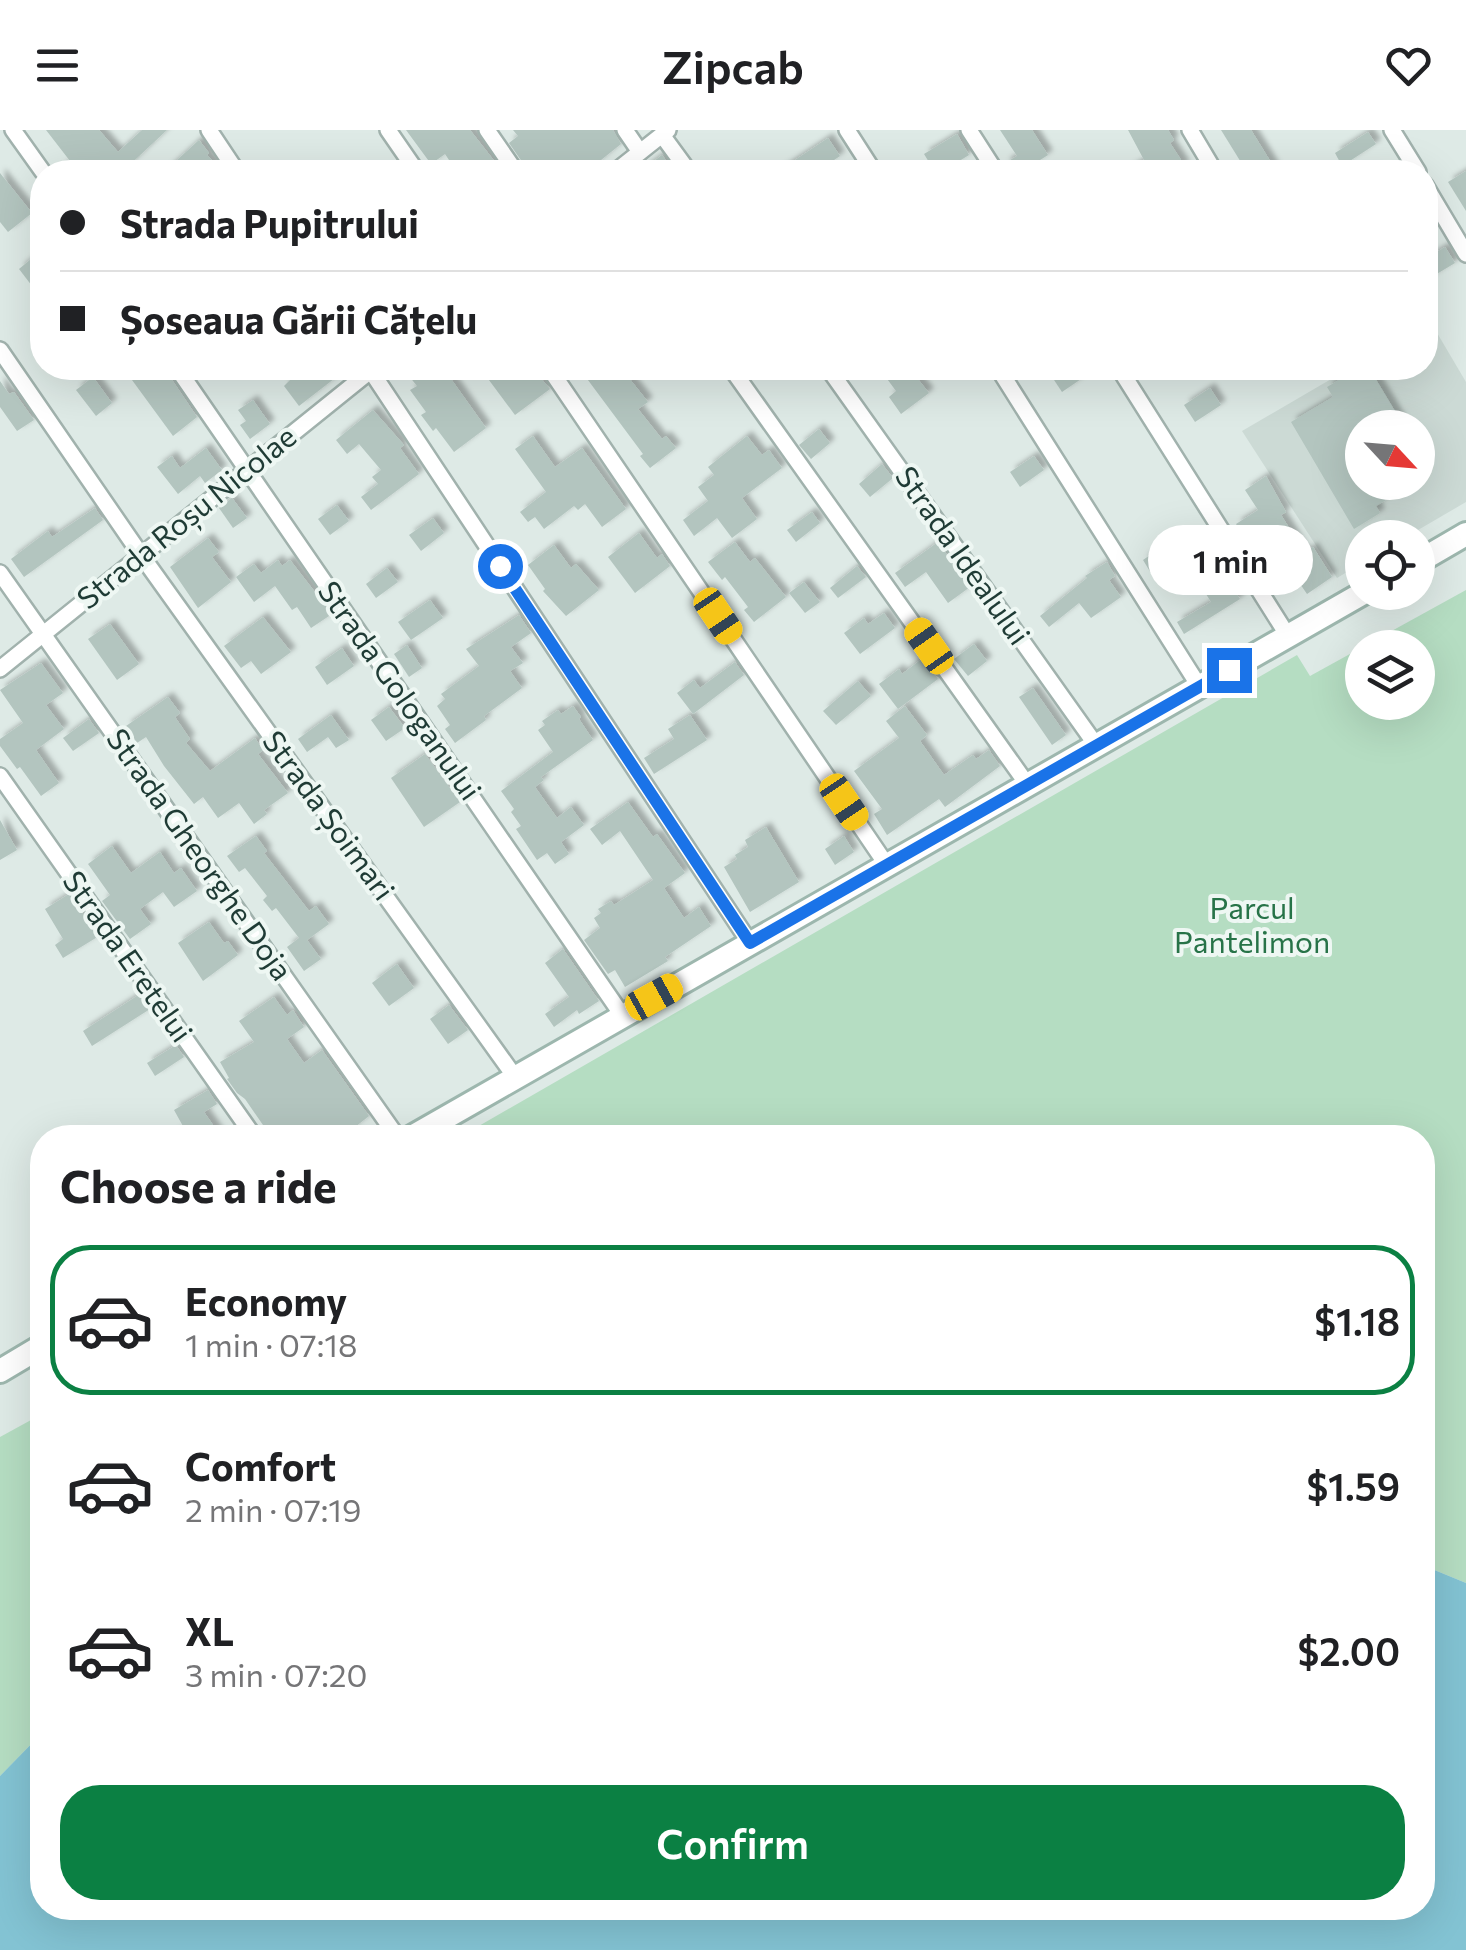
<!DOCTYPE html>
<html lang="en">
<head>
<meta charset="utf-8">
<style>
  body { margin:0; font-family:Commissioner,sans-serif; background:#f6f6f6; color:#202124; height:100vh; display:flex; flex-direction:column; font-size:38px; white-space:nowrap }
  * { box-sizing:border-box; margin:0 }
  p { font-size:32px; color:#757577 }
  .icon { flex:none; width:55px; height:55px; fill:none; stroke:currentColor; stroke-width:2; stroke-linecap:round; stroke-linejoin:round }
  .map { position:relative; flex:1; overflow:hidden }
  .panel { position:absolute; left:30px; top:995px; width:1405px; height:795px; display:flex; flex-direction:column; background:#fff; border-radius:40px; box-shadow:0 10px 40px #0002 }
  .panel>* { flex:none }
  .banner { position:absolute; left:30px; top:30px; width:1408px; height:220px; border-radius:40px; box-shadow:0 10px 40px #0002; display:grid; align-content:center; height:220px; padding:0 30px; background:#fff }
  .needle { width:65px; rotate:116deg }
  .buttons { position:absolute; left:1345px; top:280px; display:grid; gap:20px }
  .buttons a { display:grid; place-items:center; width:90px; height:90px; border-radius:50%; background:#fff; box-shadow:0 10px 40px #0002; font-size:50px }
  .end { position:absolute; width:45px; height:45px; margin:-22px; border:12px solid #1a73e8; background:#fff; box-shadow:0 0 0 5px #fff }
  .from { border-radius:50% }
  .bubble { position:absolute; height:70px; border-radius:35px; background:#fff; box-shadow:0 10px 40px #0002; font-size:32px; font-weight:600; line-height:70px; text-align:center }
  .car { position:absolute; width:30px; height:60px; margin:-30px -15px; border-radius:12px; box-shadow:0 0 8px 2px #0007; background:linear-gradient(#f5c518 24%,#345 0 40%,#f5c518 0 76%,#345 0 86%,#f5c518 0) }
  .banner b { display:flex; align-items:center; gap:35px; height:95px; font-size:38px }
  .banner b+b { border-top:2px solid #e0e0e0 }
  .banner i { width:25px; height:25px; background:#202124 }
  ul { padding:0; list-style:none }
  li { display:flex; align-items:center; gap:30px; height:150px; margin:0 20px 15px; padding:0 10px; border:5px solid transparent; border-radius:40px }
  li div { flex:1 }
  li b { display:block; font-size:38px }
  li em { font-style:normal; font-weight:600 }
  li.on { border-color:#0b8043 }
  li>.icon { width:90px; height:90px; stroke-width:1.5 }
  h2 { padding:0 30px; font-size:45px; line-height:120px }
  .button { display:flex; gap:20px; margin-top:auto; padding:20px 30px }
  .button a { flex:1; height:115px; border-radius:40px; background:#0b8043; color:#fff; font-size:40px; font-weight:600; line-height:115px; text-align:center }
  header { display:flex; justify-content:space-between; align-items:center; height:130px; padding:0 30px; background:#fff; font-size:45px; font-weight:600 }
  .map>svg:first-child { display:block }
</style>
</head>
<body>
<header><svg class="icon" aria-label="menu" viewBox="0 0 24 24"><path d="M4 6h16M4 12h16M4 18h16"/></svg>Zipcab<svg class="icon" aria-label="heart" viewBox="0 0 24 24"><path d="M12 20l-8-8c-3-5 5-10 8-4 3-6 11-1 8 4z"/></svg></header>
<div class="map">
<svg width="1466" height="1820" viewBox="0 0 1466 1820">
  <defs>
    <filter id="shadow"><feDropShadow dx="5" dy="-5" stdDeviation="2.5" flood-color="#0004"/></filter>
  </defs>
  <rect width="100%" height="100%" fill="#deeae6"/>
  <path fill="#ccdad5" fill-rule="evenodd" d="M 1430,191 L 1466,252 L 1466,372 L 1406,407 L 1362,408 L 1362,433 L 1337,448 L 1242,301 L 1350,238 L 1425,238 L 1425,194 ZM 1362,298 L 1418,298 L 1418,352 L 1362,352 Z"/>
  <g fill="#b5ddc2" fill-rule="evenodd">
    <path d="M 1466,460 L 1466,1453 L 1432,1439 L 1423,1438 L 1422,1008 L 458,1008 L 1297,525 L 1310,546 ZM 1362,518 L 1418,518 L 1418,572 L 1362,572 Z"/>
    <path d="M 42,1284 L 42,1603 L 0,1646 L 0,1307 Z"/>
  </g>
  <path fill="#83c3d3" d="M 1423,1438 L 1432,1439 L 1466,1453 L 1466,1820 L 0,1820 L 0,1646 L 42,1603 L 42,1778 L 1422,1778 Z"/>
  <g fill="#b3c5bf" filter="url(#shadow)">
    <path d="M 46,0 L 99,0 L 118,22 L 142,0 L 167,0 L 122,42 L 56,42 L 70,31 Z"/>
    <path d="M 406,0 L 470,0 L 503,42 L 457,42 L 445,24 L 431,34 Z"/>
    <path d="M 513,0 L 613,0 L 621,14 L 586,42 L 527,42 L 525,36 L 509,13 L 518,6 Z"/>
    <path d="M 1000,0 L 1032,0 L 1048,25 L 1021,42 L 1011,42 L 1005,33 L 1017,26 Z"/>
    <path d="M 1128,0 L 1168,0 L 1174,10 L 1170,13 L 1185,36 L 1175,42 L 1124,42 L 1144,30 Z"/>
    <path d="M 1221,0 L 1251,0 L 1277,42 L 1247,42 Z"/>
    <path d="M 1368,2 L 1376,14 L 1342,36 L 1335,23 Z"/>
    <path d="M 957,4 L 969,25 L 941,42 L 935,42 L 924,24 Z"/>
    <path d="M 828,8 L 840,26 L 816,42 L 777,42 Z"/>
    <path d="M 199,10 L 209,23 L 207,25 L 223,42 L 164,42 Z"/>
    <path d="M 662,25 L 675,42 L 640,42 Z"/>
    <path d="M 1466,41 L 1466,81 L 1448,52 Z"/>
    <path d="M 0,43 L 32,83 L 8,102 L 0,92 Z"/>
    <path d="M 1445,117 L 1455,133 L 1425,151 L 1425,129 Z"/>
    <path d="M 42,120 L 42,169 L 19,139 Z"/>
    <path d="M 148,238 L 164,238 L 197,287 L 173,306 L 132,250 Z"/>
    <path d="M 302,238 L 348,238 L 299,276 L 284,256 Z"/>
    <path d="M 421,238 L 466,238 L 451,249 L 486,298 L 454,322 L 436,298 L 433,301 L 421,285 L 426,282 L 410,260 L 417,256 L 409,246 Z"/>
    <path d="M 480,238 L 532,238 L 550,259 L 515,285 Z"/>
    <path d="M 579,238 L 621,238 L 648,272 L 638,279 L 662,309 L 666,306 L 676,318 L 650,338 L 640,326 L 643,324 Z"/>
    <path d="M 879,238 L 909,238 L 929,263 L 901,284 L 889,267 L 896,261 Z"/>
    <path d="M 1046,238 L 1078,238 L 1084,247 L 1062,262 Z"/>
    <path d="M 1360,238 L 1369,238 L 1405,298 L 1362,298 L 1362,352 L 1416,352 L 1376,376 L 1380,383 L 1354,399 L 1291,292 L 1333,267 L 1327,257 Z"/>
    <path d="M 93,247 L 112,273 L 96,286 L 76,260 Z"/>
    <path d="M 0,251 L 9,264 L 14,262 L 34,290 L 17,301 L 0,277 Z"/>
    <path d="M 1210,258 L 1221,275 L 1195,292 L 1184,275 Z"/>
    <path d="M 253,270 L 270,294 L 250,309 L 240,295 L 246,291 L 238,280 Z"/>
    <path d="M 373,280 L 404,315 L 400,318 L 419,344 L 371,380 L 361,367 L 378,354 L 372,347 L 381,340 L 359,314 L 347,324 L 336,310 Z"/>
    <path d="M 819,299 L 830,313 L 811,329 L 799,315 Z"/>
    <path d="M 533,306 L 555,337 L 582,318 L 626,379 L 602,397 L 585,374 L 578,380 L 574,376 L 544,399 L 535,387 L 528,392 L 520,382 L 546,362 L 515,319 Z"/>
    <path d="M 747,306 L 762,325 L 769,320 L 782,338 L 742,368 L 757,389 L 732,408 L 717,388 L 694,406 L 683,390 L 708,371 L 698,357 L 714,345 L 708,337 Z"/>
    <path d="M 206,318 L 222,340 L 205,353 L 200,346 L 178,364 L 157,337 L 172,326 L 180,338 Z"/>
    <path d="M 1034,326 L 1044,340 L 1020,357 L 1010,342 Z"/>
    <path d="M 882,334 L 893,348 L 870,367 L 859,354 Z"/>
    <path d="M 1266,346 L 1286,382 L 1281,385 L 1305,423 L 1313,417 L 1332,447 L 1307,464 L 1294,445 L 1282,452 L 1249,406 L 1245,408 L 1236,394 L 1258,380 L 1245,360 Z"/>
    <path d="M 232,368 L 247,388 L 233,398 L 219,378 Z"/>
    <path d="M 337,375 L 349,391 L 330,405 L 318,389 Z"/>
    <path d="M 95,378 L 103,390 L 24,447 L 11,429 L 48,401 L 52,407 Z"/>
    <path d="M 812,382 L 820,393 L 796,412 L 787,400 Z"/>
    <path d="M 433,388 L 444,403 L 421,421 L 409,405 Z"/>
    <path d="M 639,403 L 657,428 L 662,424 L 670,436 L 635,463 L 608,427 Z"/>
    <path d="M 208,408 L 219,422 L 212,427 L 231,452 L 198,478 L 170,437 Z"/>
    <path d="M 735,412 L 750,432 L 755,428 L 786,467 L 754,492 L 744,480 L 748,477 L 725,447 L 722,450 L 708,432 Z"/>
    <path d="M 938,412 L 970,457 L 948,473 L 926,442 L 905,457 L 895,443 Z"/>
    <path d="M 1167,413 L 1179,431 L 1154,448 L 1143,430 Z"/>
    <path d="M 554,415 L 571,438 L 576,434 L 599,460 L 566,486 L 543,461 L 545,459 L 528,435 Z"/>
    <path d="M 278,430 L 282,436 L 290,430 L 332,484 L 311,498 L 297,477 L 292,480 L 275,456 L 254,472 L 236,447 L 254,434 L 261,443 Z"/>
    <path d="M 1107,432 L 1115,446 L 1109,450 L 1121,467 L 1091,488 L 1079,473 L 1049,497 L 1040,486 L 1087,448 L 1085,446 Z"/>
    <path d="M 857,436 L 866,447 L 838,468 L 830,458 Z"/>
    <path d="M 387,438 L 398,452 L 376,468 L 366,454 Z"/>
    <path d="M 1228,450 L 1240,469 L 1184,504 L 1177,492 L 1211,472 L 1206,464 Z"/>
    <path d="M 804,452 L 820,472 L 805,483 L 789,463 Z"/>
    <path d="M 430,470 L 443,488 L 411,510 L 398,492 Z"/>
    <path d="M 884,483 L 895,498 L 860,524 L 844,503 L 864,488 L 868,494 Z"/>
    <path d="M 519,485 L 531,503 L 511,517 L 523,533 L 510,541 L 522,558 L 484,586 L 486,590 L 455,613 L 445,599 L 450,595 L 437,576 L 445,569 L 441,564 L 479,536 L 466,519 Z"/>
    <path d="M 263,487 L 291,522 L 261,544 L 251,531 L 241,538 L 224,516 Z"/>
    <path d="M 110,494 L 139,534 L 117,550 L 88,509 Z"/>
    <path d="M 974,514 L 987,531 L 968,546 L 954,529 Z"/>
    <path d="M 407,515 L 422,538 L 409,547 L 394,524 Z"/>
    <path d="M 342,518 L 354,536 L 327,555 L 315,537 Z"/>
    <path d="M 923,528 L 938,549 L 898,579 L 879,554 L 899,539 L 902,544 Z"/>
    <path d="M 735,532 L 744,545 L 693,584 L 677,563 L 694,550 L 700,558 Z"/>
    <path d="M 41,533 L 63,563 L 46,575 L 64,599 L 36,620 L 59,653 L 41,666 L 20,637 L 17,639 L 0,616 L 0,609 L 23,593 L 0,560 Z"/>
    <path d="M 858,551 L 871,566 L 836,595 L 823,581 Z"/>
    <path d="M 1033,558 L 1066,605 L 1052,615 L 1019,567 Z"/>
    <path d="M 168,567 L 180,583 L 175,587 L 190,609 L 186,613 L 210,641 L 255,608 L 263,620 L 258,624 L 288,663 L 264,680 L 267,684 L 254,694 L 239,673 L 218,688 L 203,667 L 194,674 L 164,636 L 146,607 L 137,613 L 126,596 Z"/>
    <path d="M 573,576 L 581,587 L 579,589 L 593,610 L 541,647 L 544,650 L 535,657 L 557,688 L 571,677 L 584,695 L 561,712 L 569,724 L 555,734 L 547,723 L 537,730 L 516,699 L 521,696 L 511,682 L 514,679 L 501,661 L 553,622 L 538,600 L 545,595 L 542,591 L 558,580 L 561,584 Z"/>
    <path d="M 905,576 L 927,605 L 920,611 L 944,645 L 973,625 L 976,629 L 989,620 L 1000,636 L 945,677 L 939,669 L 887,705 L 874,684 L 882,679 L 854,641 L 899,608 L 886,591 Z"/>
    <path d="M 389,577 L 405,598 L 386,611 L 371,590 Z"/>
    <path d="M 331,585 L 349,610 L 336,618 L 328,607 L 307,622 L 298,609 Z"/>
    <path d="M 690,585 L 707,610 L 654,644 L 644,628 L 674,609 L 668,599 Z"/>
    <path d="M 89,589 L 99,603 L 73,621 L 63,608 Z"/>
    <path d="M 425,624 L 460,672 L 424,697 L 391,648 Z"/>
    <path d="M 628,672 L 653,707 L 657,704 L 685,743 L 664,758 L 684,788 L 699,777 L 711,796 L 665,827 L 668,831 L 625,857 L 615,840 L 608,844 L 584,810 L 600,798 L 594,788 L 601,783 L 598,779 L 611,771 L 614,775 L 653,750 L 620,701 L 602,715 L 590,699 Z"/>
    <path d="M 0,690 L 17,720 L 0,730 Z"/>
    <path d="M 766,697 L 799,752 L 750,782 L 724,737 L 737,729 L 735,725 L 748,717 L 745,710 Z"/>
    <path d="M 256,706 L 267,721 L 264,723 L 309,781 L 316,776 L 329,794 L 307,810 L 321,829 L 304,841 L 287,817 L 299,808 L 276,778 L 272,781 L 263,770 L 267,766 L 245,738 L 239,742 L 227,726 Z"/>
    <path d="M 844,706 L 854,722 L 835,735 L 825,719 Z"/>
    <path d="M 112,716 L 131,743 L 160,722 L 174,743 L 181,738 L 197,761 L 174,777 L 163,762 L 140,779 L 151,794 L 130,809 L 102,771 L 110,765 L 88,734 Z"/>
    <path d="M 69,764 L 99,806 L 63,828 L 55,815 L 63,809 L 45,779 Z"/>
    <path d="M 209,792 L 224,813 L 228,811 L 238,825 L 203,851 L 178,813 Z"/>
    <path d="M 563,819 L 599,871 L 579,884 L 577,880 L 554,897 L 545,884 L 569,867 L 545,833 Z"/>
    <path d="M 397,834 L 414,858 L 389,876 L 372,853 Z"/>
    <path d="M 140,864 L 150,879 L 92,916 L 83,901 Z"/>
    <path d="M 274,867 L 287,885 L 293,880 L 304,897 L 287,909 L 304,933 L 322,920 L 369,986 L 341,1008 L 272,1008 L 245,969 L 237,963 L 227,949 L 229,948 L 220,932 L 254,912 L 239,891 Z"/>
    <path d="M 449,875 L 468,900 L 448,914 L 430,889 Z"/>
    <path d="M 176,915 L 184,927 L 155,946 L 147,933 Z"/>
    <path d="M 208,960 L 217,974 L 204,982 L 222,1008 L 169,1008 L 184,998 L 174,980 Z"/>
  </g>
  <g fill="none" stroke-linecap="round" stroke-linejoin="round">
    <g stroke="#a1b2ad" stroke-width="20">
      <g id="street">
        <path d="M 13,0 L 43,42"/>
        <path d="M 209,0 L 237,42"/>
        <path d="M 388,0 L 417,42"/>
        <path d="M 487,0 L 516,42"/>
        <path d="M 625,0 L 640,22"/>
        <path d="M 847,0 L 874,42"/>
        <path d="M 969,0 L 996,42"/>
        <path d="M 1190,0 L 1215,42"/>
        <path d="M 1392,0 L 1418,42"/>
        <path d="M 662,5 L 689,42"/>
        <path d="M 615,42 L 668,0"/>
        <path d="M 1425,55 L 1466,124"/>
        <path d="M 0,220 L 141,425 L 515,947"/>
        <path d="M 177,238 L 622,885"/>
        <path d="M 369,238 L 750,813"/>
        <path d="M 549,238 L 886,734"/>
        <path d="M 731,238 L 1027,654"/>
        <path d="M 828,238 L 1096,615"/>
        <path d="M 998,238 L 1199,556"/>
        <path d="M 1119,238 L 1288,506"/>
        <path d="M 0,443 L 398,1008"/>
        <path d="M 0,539 L 374,238"/>
        <path d="M 0,646 L 255,1008"/>
      </g>
    </g>
    <g stroke="#9db7ae" stroke-width="28">
      <g id="secondary">
        <path d="M 1418,432 L 1466,404"/>
        <path d="M 410,1008 L 1365,462"/>
        <path d="M 0,1241 L 42,1216"/>
      </g>
    </g>
    <use href="#street" stroke="#fff" stroke-width="15"/>
    <use href="#secondary" stroke="#fff" stroke-width="22"/>
  </g>
  <g fill="none" stroke-linecap="round" stroke-linejoin="round">
    <path stroke="#1a73e8" stroke-width="12" d="M 500,436 L 750,813 L 1229,540"/>
  </g>
  <g text-anchor="middle" stroke-width="8" stroke-linejoin="round" paint-order="stroke">
    <g font-size="30" fill="#1f3b35" stroke="#eef7f3">
      <text transform="translate(187 388) rotate(-39)" y="10">Strada Roșu Nicolae</text>
      <text transform="translate(962 426) rotate(55)" y="10">Strada Idealului</text>
      <text transform="translate(399 561) rotate(55)" y="10">Strada Gologanului</text>
      <text transform="translate(328 686) rotate(54)" y="10">Strada Șoimari</text>
      <text transform="translate(199 725) rotate(55)" y="10">Strada Gheorghe Doja</text>
      <text transform="translate(127 827) rotate(55)" y="10">Strada Eretelui</text>
    </g>
    <g font-size="30" fill="#277348" stroke="#eef7f3">
      <text x="1252" y="789">Parcul<tspan x="1252" dy="34">Pantelimon</tspan></text>
    </g>
  </g>
</svg>
<div class="buttons">
<a><svg class="needle" viewBox="-14 -14 28 28"><path d="M0-13l5 13h-10z" fill="#e53935"/><path d="M0 13l5-13h-10z" fill="#757577"/></svg></a>
<a><svg class="icon" aria-label="locate" viewBox="0 0 24 24"><circle cx="12" cy="12" r="6"/><path d="M12 2v4M12 18v4M2 12h4M18 12h4"/></svg></a>
<a><svg class="icon" aria-label="layers" viewBox="0 0 24 24"><path d="M12 4l9 5-9 5-9-5zM3 14l9 5 9-5"/></svg></a>
</div>
<i class="end from" style="left:500px;top:436px"></i>
<i class="end" style="left:1229px;top:540px"></i>
<div class="bubble" style="left:1148px;top:395px;width:165px">1 min</div>
<i class="car" style="left:718px;top:486px;rotate:146deg"></i>
<i class="car" style="left:929px;top:516px;rotate:325deg"></i>
<i class="car" style="left:844px;top:672px;rotate:146deg"></i>
<i class="car" style="left:654px;top:867px;rotate:61deg"></i>
<div class="banner">
<b><i class="from"></i>Strada Pupitrului</b>
<b><i></i>Șoseaua Gării Cățelu</b>
</div>
<section class="panel">
<h2>Choose a ride</h2>
<ul>
<li class="on"><svg class="icon" aria-label="car" viewBox="0 0 24 24"><path d="M5 17H2v-5l4-1 3-4h7l3 4 3 1v5h-3M9 17h6M6 11h13"/><circle cx="7" cy="17" r="2"/><circle cx="17" cy="17" r="2"/></svg><div><b>Economy</b><p>1 min · 07:18</p></div><em>$1.18</em></li>
<li><svg class="icon" aria-label="car" viewBox="0 0 24 24"><path d="M5 17H2v-5l4-1 3-4h7l3 4 3 1v5h-3M9 17h6M6 11h13"/><circle cx="7" cy="17" r="2"/><circle cx="17" cy="17" r="2"/></svg><div><b>Comfort</b><p>2 min · 07:19</p></div><em>$1.59</em></li>
<li><svg class="icon" aria-label="car" viewBox="0 0 24 24"><path d="M5 17H2v-5l4-1 3-4h7l3 4 3 1v5h-3M9 17h6M6 11h13"/><circle cx="7" cy="17" r="2"/><circle cx="17" cy="17" r="2"/></svg><div><b>XL</b><p>3 min · 07:20</p></div><em>$2.00</em></li>
</ul>
<div class="button"><a>Confirm</a></div>
</section>
</div>
</body>
</html>
